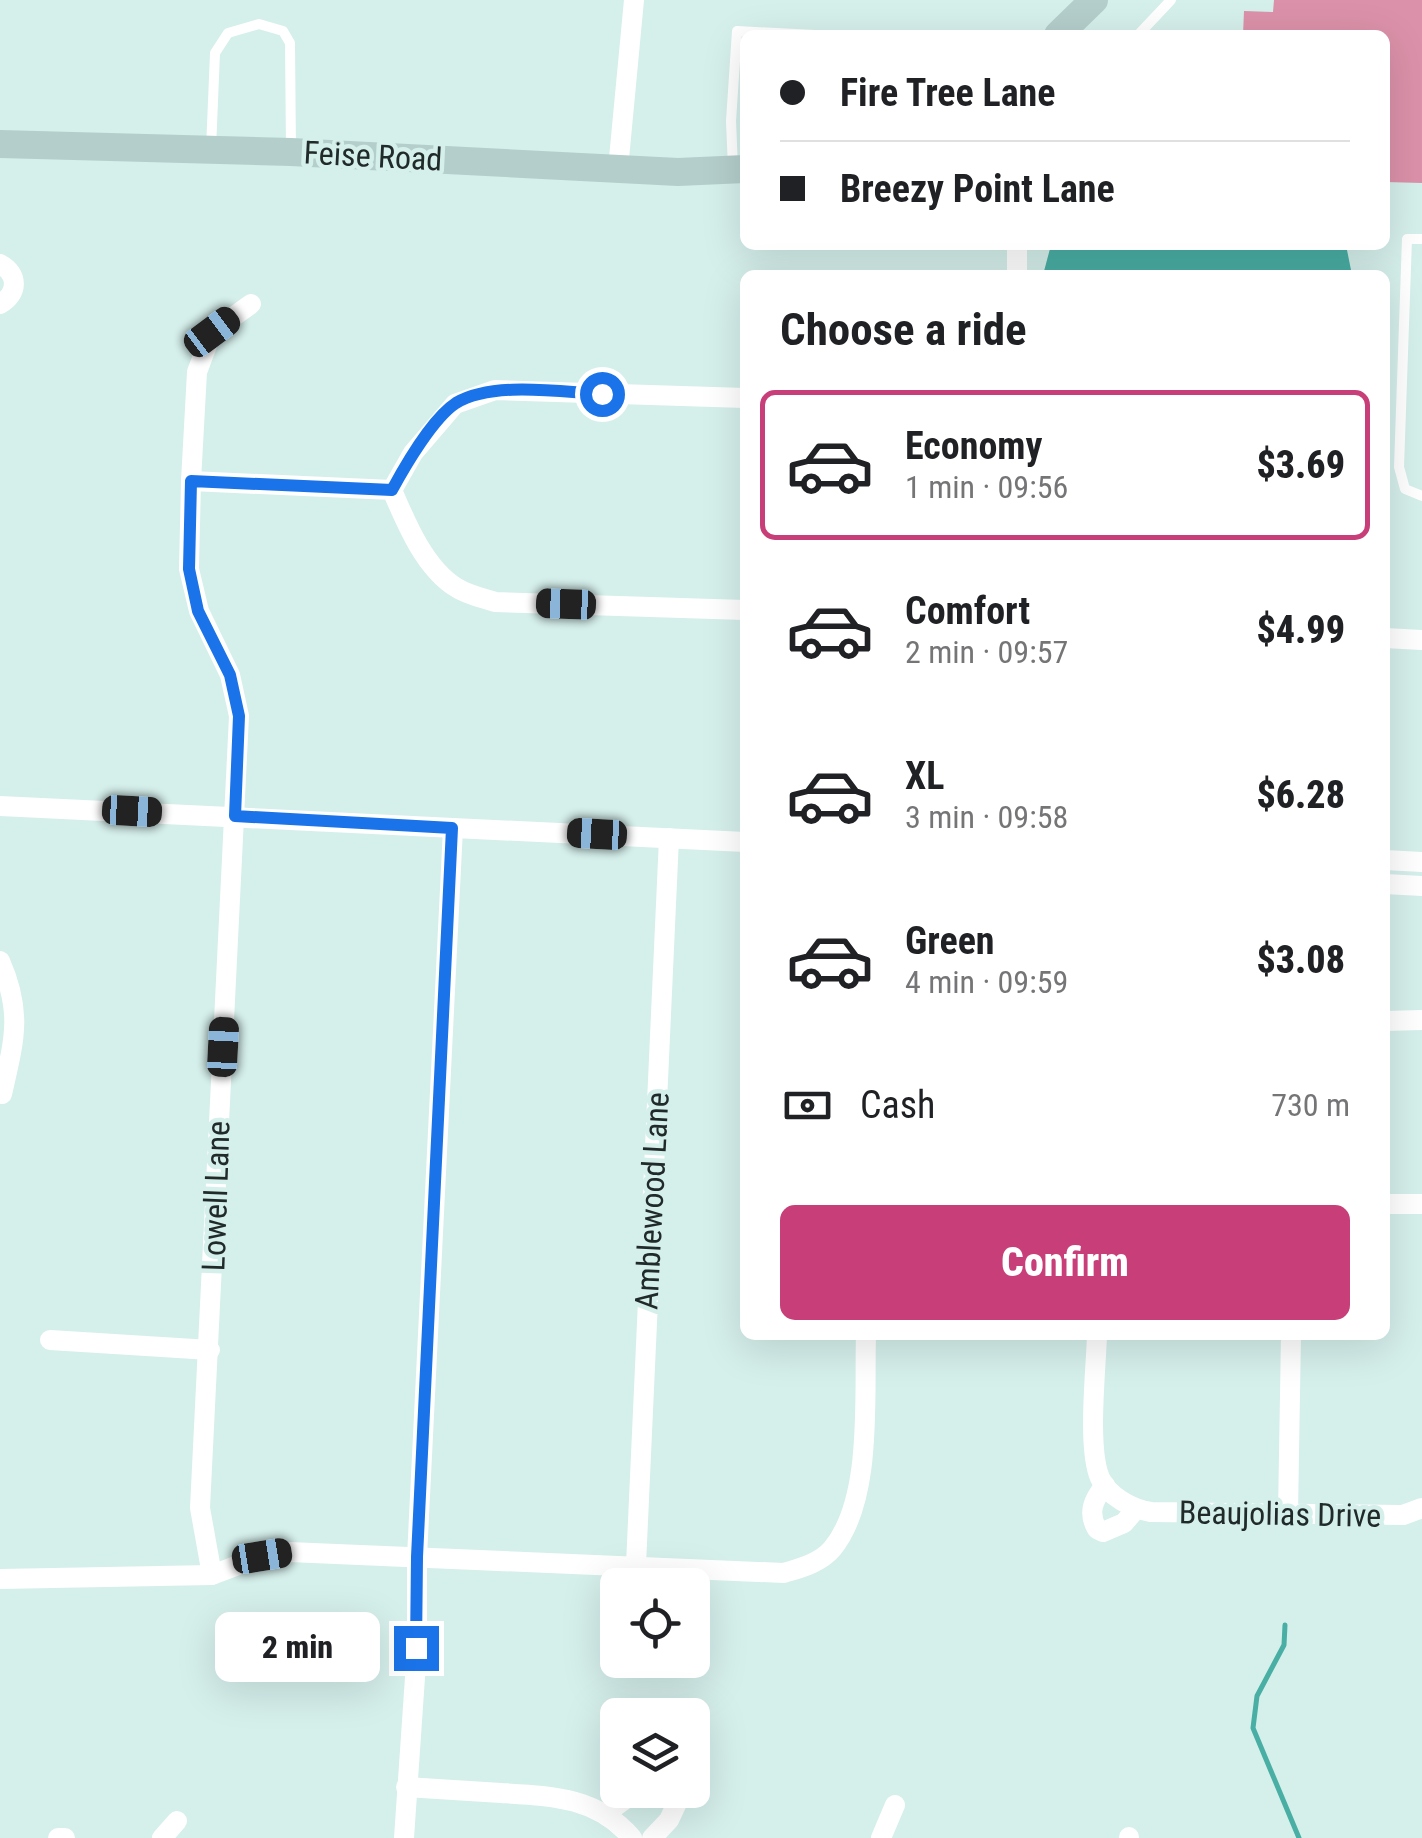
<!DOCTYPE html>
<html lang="en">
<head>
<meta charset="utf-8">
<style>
  body { margin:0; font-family:"Roboto Condensed",sans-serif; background:#f6f6f6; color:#202124; height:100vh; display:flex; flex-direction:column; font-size:38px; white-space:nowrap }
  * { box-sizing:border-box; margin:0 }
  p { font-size:32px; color:#757577 }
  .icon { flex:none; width:55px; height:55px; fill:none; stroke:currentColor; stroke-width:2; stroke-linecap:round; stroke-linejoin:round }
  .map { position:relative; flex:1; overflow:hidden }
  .panel { position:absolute; left:740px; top:270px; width:650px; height:1070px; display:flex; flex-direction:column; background:#fff; border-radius:15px; box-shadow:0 10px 40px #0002 }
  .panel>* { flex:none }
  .top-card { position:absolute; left:740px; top:30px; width:650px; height:220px; border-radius:15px; box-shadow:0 10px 40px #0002; display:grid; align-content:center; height:220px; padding:0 40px; background:#fff }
  .fabs { position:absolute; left:600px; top:1568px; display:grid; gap:20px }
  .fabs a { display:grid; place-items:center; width:110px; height:110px; border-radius:15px; background:#fff; box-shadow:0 10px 40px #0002; font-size:50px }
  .end { position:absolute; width:45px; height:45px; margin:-22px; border:12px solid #1a73e8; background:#fff; box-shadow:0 0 0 5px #fff }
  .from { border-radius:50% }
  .bubble { position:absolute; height:70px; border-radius:15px; background:#fff; box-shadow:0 10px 40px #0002; font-size:32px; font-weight:800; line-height:70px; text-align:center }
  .car { position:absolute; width:30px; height:60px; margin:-30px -15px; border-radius:12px; box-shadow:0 0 8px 2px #0007; background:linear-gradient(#222 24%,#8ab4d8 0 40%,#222 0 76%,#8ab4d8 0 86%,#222 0) }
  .top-card b { display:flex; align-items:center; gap:35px; height:95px; font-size:38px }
  .top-card b+b { border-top:2px solid #e0e0e0 }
  .top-card i { width:25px; height:25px; background:#202124 }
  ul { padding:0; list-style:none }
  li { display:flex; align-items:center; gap:30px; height:150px; margin:0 20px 15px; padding:0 20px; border:5px solid transparent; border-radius:15px }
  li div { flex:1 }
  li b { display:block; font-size:38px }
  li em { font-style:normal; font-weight:800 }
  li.current { border-color:#c73e78 }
  li>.icon { width:90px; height:90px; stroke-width:1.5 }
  h2 { padding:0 40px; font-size:45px; line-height:120px }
  .pay { display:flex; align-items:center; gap:25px; height:110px; padding:0 40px; font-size:38px }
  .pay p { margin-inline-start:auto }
  .primary-button { display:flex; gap:20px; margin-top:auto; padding:20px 40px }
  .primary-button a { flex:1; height:115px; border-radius:15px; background:#c73e78; color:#fff; font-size:40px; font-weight:800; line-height:115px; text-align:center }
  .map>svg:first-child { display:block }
</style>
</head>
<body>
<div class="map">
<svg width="1422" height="1838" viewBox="0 0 1422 1838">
  <rect width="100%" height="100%" fill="#d5efeb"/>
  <path fill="#49aea4" d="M 1051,245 L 1346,245 L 1352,275 L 1043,275 Z"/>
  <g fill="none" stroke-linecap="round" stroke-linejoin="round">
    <path stroke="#49aea4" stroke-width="5" d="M 1285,1625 L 1284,1645 L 1257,1696 L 1253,1728 L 1299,1838"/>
  </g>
  <path fill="#db91a9" d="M 1274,0 L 1422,0 L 1422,183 L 1385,182 L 1385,35 L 1243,35 L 1244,11 L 1273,12 Z"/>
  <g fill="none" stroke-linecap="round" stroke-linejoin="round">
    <g stroke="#fff" stroke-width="10">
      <path d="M 1138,35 L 1171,0"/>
      <path d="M 211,149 L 215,53 L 228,33 L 259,24 L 283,31 L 290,43 L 291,151"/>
      <path d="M 733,168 L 731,121 L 737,31 L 815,35"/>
      <path d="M 1422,239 L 1407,239 L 1399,467 L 1405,489 L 1422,496"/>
    </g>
    <g stroke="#fff" stroke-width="20">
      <path d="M 618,169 L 634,0"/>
      <path d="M 1017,245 L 1017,275"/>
      <path d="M 0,264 C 19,274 18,294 0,304"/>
      <path d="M 191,481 L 392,490 C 406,523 425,569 457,588 C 468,595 483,598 495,602 L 745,610"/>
      <path d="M 392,490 L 413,453 L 455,404 L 495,390 L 745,398"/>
      <path d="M 1385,638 L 1422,640"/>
      <path d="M 0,806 L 745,842"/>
      <path d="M 1385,860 L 1422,862"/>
      <path d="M 1385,884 L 1422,886"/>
      <path d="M 0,961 C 23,1013 14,1041 2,1094"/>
      <path d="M 1385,1021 L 1422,1020"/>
      <path d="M 1385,1204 L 1422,1204"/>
      <path d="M 1097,1335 C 1096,1370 1087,1448 1100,1478 C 1108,1496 1132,1509 1151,1512 L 1403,1515 L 1422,1508"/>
      <path d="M 50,1340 L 210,1350"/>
      <path d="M 1105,1485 C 1094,1499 1087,1512 1097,1529 L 1103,1532 L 1124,1523 L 1136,1509"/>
      <path d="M 1288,1513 L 1291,1335"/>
      <path d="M 636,1565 L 669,838"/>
      <path d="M 212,1575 L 200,1508 L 239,716 L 230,675 L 199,611 L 189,569 L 191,481 L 197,372 L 212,332 L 251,304"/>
      <path d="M 0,1579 L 212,1575 L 262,1556 L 289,1552 L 784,1573 C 800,1568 820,1563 832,1549 C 873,1500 864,1397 866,1335"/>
      <path d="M 406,1787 C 438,1789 470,1791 501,1793 C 552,1796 597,1797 632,1838"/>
      <path d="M 605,1814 L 638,1790"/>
      <path d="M 58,1838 L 65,1838"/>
      <path d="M 162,1838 L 177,1821"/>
      <path d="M 404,1838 L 417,1648 L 417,1557 L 453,828"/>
      <path d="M 652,1838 L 669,1820 L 677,1803 L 669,1790"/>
      <path d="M 881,1838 L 895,1805"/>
      <path d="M 1129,1838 L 1129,1837"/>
    </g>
    <g stroke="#b4cecb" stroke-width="28">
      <path d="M 1058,35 L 1094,0"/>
      <path d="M 0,144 L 291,152 L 678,172 L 745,169"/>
    </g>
  </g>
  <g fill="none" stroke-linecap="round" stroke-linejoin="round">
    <path stroke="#1a73e8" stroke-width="12" d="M 416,1648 L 417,1557 L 452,828 L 235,816 L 239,716 L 230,675 L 198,611 L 189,569 L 191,481 L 392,490 C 405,466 433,418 456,403 C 493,381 560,392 602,394"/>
  </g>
  <g text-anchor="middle" stroke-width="9" stroke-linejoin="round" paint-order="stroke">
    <g font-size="32" fill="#202a29" stroke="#d5efeb">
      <text transform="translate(373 156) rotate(3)" y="11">Feise Road</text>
      <text transform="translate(216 1196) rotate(-88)" y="11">Lowell Lane</text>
      <text transform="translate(652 1201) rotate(-87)" y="11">Amblewood Lane</text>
      <text transform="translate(1280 1514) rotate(1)" y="11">Beaujolias Drive</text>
    </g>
  </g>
</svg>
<div class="fabs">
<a><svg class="icon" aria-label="locate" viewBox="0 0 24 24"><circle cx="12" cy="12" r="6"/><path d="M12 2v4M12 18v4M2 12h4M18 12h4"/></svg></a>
<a><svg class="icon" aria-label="layers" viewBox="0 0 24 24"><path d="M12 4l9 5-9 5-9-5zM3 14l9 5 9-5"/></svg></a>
</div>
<i class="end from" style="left:602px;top:394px"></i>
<i class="end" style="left:416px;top:1648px"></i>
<div class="bubble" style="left:215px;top:1612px;width:165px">2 min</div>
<i class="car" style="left:212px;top:332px;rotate:53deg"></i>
<i class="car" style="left:566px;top:604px;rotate:272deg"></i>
<i class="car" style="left:132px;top:811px;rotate:93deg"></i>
<i class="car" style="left:597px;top:834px;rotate:273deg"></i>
<i class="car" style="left:223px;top:1047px;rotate:3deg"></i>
<i class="car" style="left:262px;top:1556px;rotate:81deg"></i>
<div class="top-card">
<b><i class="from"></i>Fire Tree Lane</b>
<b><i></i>Breezy Point Lane</b>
</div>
<section class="panel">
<h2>Choose a ride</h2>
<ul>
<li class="current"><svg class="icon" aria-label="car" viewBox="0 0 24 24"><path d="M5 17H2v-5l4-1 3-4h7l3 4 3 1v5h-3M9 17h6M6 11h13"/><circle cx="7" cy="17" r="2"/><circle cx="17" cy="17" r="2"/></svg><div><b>Economy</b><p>1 min · 09:56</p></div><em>$3.69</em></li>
<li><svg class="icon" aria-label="car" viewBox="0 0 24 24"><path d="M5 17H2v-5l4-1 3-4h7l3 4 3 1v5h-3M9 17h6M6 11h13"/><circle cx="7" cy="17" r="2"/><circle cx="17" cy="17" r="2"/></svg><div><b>Comfort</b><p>2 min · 09:57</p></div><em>$4.99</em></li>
<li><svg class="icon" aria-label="car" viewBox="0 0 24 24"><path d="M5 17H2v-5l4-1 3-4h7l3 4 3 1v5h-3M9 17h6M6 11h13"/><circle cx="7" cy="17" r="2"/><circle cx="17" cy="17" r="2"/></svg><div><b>XL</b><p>3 min · 09:58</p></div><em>$6.28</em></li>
<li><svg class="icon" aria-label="car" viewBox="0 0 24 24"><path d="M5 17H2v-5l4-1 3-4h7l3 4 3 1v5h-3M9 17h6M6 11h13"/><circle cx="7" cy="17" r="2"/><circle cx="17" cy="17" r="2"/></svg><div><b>Green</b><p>4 min · 09:59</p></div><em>$3.08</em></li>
</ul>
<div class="pay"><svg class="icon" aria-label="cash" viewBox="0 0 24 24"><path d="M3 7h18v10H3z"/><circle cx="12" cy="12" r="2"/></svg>Cash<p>730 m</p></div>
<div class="primary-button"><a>Confirm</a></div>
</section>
</div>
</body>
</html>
